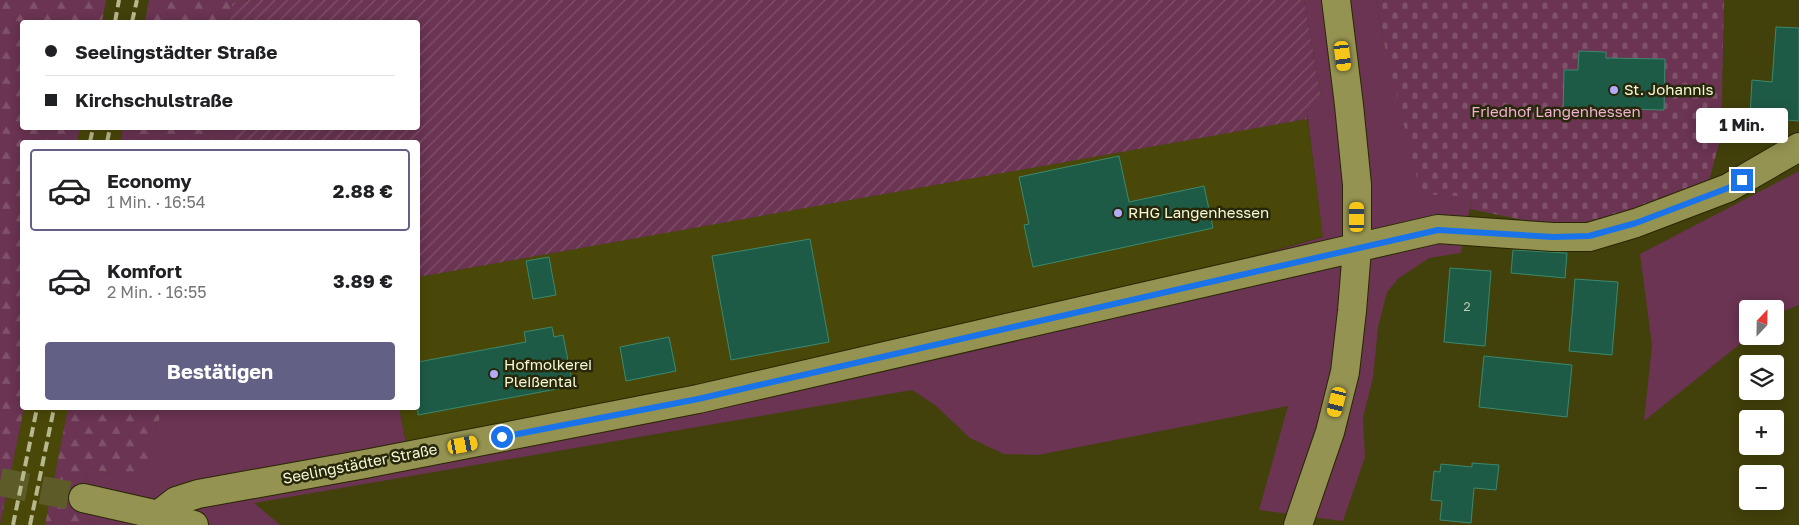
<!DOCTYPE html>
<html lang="de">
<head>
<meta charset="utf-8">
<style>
  body { margin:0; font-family:"Golos Text",sans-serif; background:#f6f6f6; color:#202124; height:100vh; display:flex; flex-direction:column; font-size:19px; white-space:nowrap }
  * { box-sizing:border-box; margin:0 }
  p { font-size:16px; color:#757577 }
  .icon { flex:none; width:28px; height:28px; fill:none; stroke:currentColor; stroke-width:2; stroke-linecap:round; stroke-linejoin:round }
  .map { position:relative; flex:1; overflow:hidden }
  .drawer { position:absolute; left:20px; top:140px; width:400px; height:270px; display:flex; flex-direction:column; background:#fff; border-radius:5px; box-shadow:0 2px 12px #0003 }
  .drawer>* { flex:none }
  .guide { position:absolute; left:20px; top:20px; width:400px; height:110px; border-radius:5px; box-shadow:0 2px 12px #0003; display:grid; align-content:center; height:110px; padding:0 25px; background:#fff }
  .needle { width:32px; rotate:22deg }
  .controls { position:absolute; left:1739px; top:300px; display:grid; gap:10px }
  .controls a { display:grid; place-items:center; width:45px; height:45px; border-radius:5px; background:#fff; box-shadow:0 2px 12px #0003; font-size:25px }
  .end { position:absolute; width:22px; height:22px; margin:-11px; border:6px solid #1a73e8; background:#fff; box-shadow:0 0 0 2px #fff }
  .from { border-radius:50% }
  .bubble { position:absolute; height:35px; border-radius:5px; background:#fff; box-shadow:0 2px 12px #0003; font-size:16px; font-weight:700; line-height:35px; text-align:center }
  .car { position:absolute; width:15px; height:30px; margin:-15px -8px; border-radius:6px; box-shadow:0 0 4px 1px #0007; background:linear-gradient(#f5c518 24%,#345 0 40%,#f5c518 0 76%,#345 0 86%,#f5c518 0) }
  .guide b { display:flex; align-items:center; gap:18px; height:48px; font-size:19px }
  .guide b+b { border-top:1px solid #e0e0e0 }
  .guide i { width:12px; height:12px; background:#202124 }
  ul { padding:9px 0 0; list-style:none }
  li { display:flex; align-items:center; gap:15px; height:82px; margin:0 10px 8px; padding:0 15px; border:2px solid transparent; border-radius:5px }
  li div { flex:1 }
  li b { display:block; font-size:19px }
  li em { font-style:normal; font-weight:700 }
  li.selected { border-color:#626084 }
  li>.icon { width:45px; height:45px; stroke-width:1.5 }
  .cta { display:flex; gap:10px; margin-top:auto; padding:10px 25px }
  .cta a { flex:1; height:58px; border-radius:5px; background:#626084; color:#fff; font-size:20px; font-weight:700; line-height:58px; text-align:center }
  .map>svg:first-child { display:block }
</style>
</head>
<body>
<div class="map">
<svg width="1799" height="525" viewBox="0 0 1799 525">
  <defs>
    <pattern id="forest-firs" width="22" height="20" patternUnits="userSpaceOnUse" patternTransform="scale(1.25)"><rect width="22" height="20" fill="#6a3452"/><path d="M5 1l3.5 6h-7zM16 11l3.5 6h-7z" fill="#80526a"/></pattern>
    <pattern id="cemetery-stones" width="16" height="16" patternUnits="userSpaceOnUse" patternTransform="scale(1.25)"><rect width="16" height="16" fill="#6a3452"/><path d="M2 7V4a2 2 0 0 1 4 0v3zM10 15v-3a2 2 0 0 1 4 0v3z" fill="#80526a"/></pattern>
    <pattern id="garden-furrows" width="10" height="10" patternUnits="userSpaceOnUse" patternTransform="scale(1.25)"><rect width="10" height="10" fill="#6a3452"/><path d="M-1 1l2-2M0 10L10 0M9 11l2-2" fill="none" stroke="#80526a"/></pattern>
  </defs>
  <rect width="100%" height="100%" fill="#42410b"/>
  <g fill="#4a4808">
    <path d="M 1307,119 L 1323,236 L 902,356 L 410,458 L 399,408 L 418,408 L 418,277 Z"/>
    <path d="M 80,128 L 123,128 L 120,142 L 77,142 Z"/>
    <path d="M 24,408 L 68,408 L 45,525 L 0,525 Z"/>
  </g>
  <g fill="#6a3452">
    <path d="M 1304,0 L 1376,0 L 1385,47 L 1472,197 L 1461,253 L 1429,258 L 1399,278 L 1387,292 L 1378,327 L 1373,378 L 1363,417 L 1365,457 L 1343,521 L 1259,510 L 1288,406 L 1038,455 L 1004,454 L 970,438 L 935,405 L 912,390 L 254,503 L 280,525 L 90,525 L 91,519 L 77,517 L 88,467 L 116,476 L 156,430 L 162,408 L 182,408 L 182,409 L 192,408 L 399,408 L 409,458 L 902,356 L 1323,237 L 1307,112 L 1321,96 Z"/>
    <path d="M 216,128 L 234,128 L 233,142 L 213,142 Z"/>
    <path d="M 1799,171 L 1799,305 L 1781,312 L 1775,316 L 1775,309 L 1748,309 L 1748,336 L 1750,336 L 1644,421 L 1652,345 L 1640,254 Z"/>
  </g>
  <g fill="url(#forest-firs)">
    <path d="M 0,0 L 106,0 L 102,22 L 22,22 L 22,128 L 80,128 L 77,142 L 22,142 L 22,408 L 24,408 L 0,525 Z"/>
    <path d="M 149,0 L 250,0 L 232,3 L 230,22 L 145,22 Z"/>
    <path d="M 123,128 L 216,128 L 213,142 L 120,142 Z"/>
    <path d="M 68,408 L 162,408 L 149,459 L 135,472 L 116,476 L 88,467 L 77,516 L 91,519 L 90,525 L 45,525 Z"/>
  </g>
  <path fill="url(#cemetery-stones)" d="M 1376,0 L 1724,0 L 1721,136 L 1709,181 L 1615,217 L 1564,225 L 1538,223 L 1470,209 L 1472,197 L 1421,194 L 1385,47 Z"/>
  <path fill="url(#garden-furrows)" d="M 250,0 L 1304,0 L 1321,97 L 1307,112 L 1307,119 L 418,277 L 418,142 L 233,142 L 234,128 L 418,128 L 418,22 L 230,22 L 232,3 Z"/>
  <g fill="#1e5b47" stroke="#3b896e">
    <path d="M 1776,27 L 1799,28 L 1799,121 L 1750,117 L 1752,80 L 1772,82 Z"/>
    <path d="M 1579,51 L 1606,52 L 1606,58 L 1665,59 L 1664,110 L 1627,109 L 1627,118 L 1563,117 L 1564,70 L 1578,70 Z"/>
    <path d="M 1119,156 L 1129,202 L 1204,186 L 1213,228 L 1033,267 L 1024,225 L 1029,224 L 1019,177 Z"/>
    <path d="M 810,239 L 829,342 L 731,360 L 712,256 Z"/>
    <path d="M 1513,250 L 1567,253 L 1565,278 L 1511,273 Z"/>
    <path d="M 549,257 L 556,295 L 533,299 L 526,261 Z"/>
    <path d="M 1450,268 L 1491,271 L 1485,346 L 1444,342 Z"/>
    <path d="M 1575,279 L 1618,282 L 1612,355 L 1569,351 Z"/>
    <path d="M 552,327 L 554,337 L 563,335 L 573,386 L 418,415 L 418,362 L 526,342 L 524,332 Z"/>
    <path d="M 669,337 L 676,371 L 626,381 L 620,347 Z"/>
    <path d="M 1484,356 L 1572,365 L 1567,417 L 1479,407 Z"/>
    <path d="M 1472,463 L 1499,465 L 1496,490 L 1474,488 L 1471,523 L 1440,520 L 1442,501 L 1431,500 L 1434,471 L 1440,472 L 1441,464 L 1472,467 Z"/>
  </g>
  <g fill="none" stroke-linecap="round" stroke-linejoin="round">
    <path stroke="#5d5c29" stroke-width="28" stroke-dasharray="28 14" stroke-linecap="butt" d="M 0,482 L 83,498"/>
    <g stroke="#282703" stroke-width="30">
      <g id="minor">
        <path d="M 83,498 L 158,515 L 194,525"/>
        <path d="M 158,515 L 176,501 L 198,494 L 365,464 L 698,399 L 1438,229 L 1553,237 L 1589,237 L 1636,223 L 1728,188 L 1799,147"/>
        <path d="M 1298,525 L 1330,432 L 1345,372 L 1352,311 L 1357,249 L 1357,185 L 1349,105 L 1336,0"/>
      </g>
    </g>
    <use href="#minor" stroke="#959351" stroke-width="28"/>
    <g stroke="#b8b88f" stroke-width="4" stroke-dasharray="10 5" stroke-linecap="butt">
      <path d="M 115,22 L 119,0"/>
      <path d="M 132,22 L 137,0"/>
      <path d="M 90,142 L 93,128"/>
      <path d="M 107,142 L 110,128"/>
      <path d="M 13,525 L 37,408"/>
      <path d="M 30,525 L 54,408"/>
    </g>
  </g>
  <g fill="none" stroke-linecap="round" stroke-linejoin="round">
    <path stroke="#1a73e8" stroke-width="6" d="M 502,437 L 698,399 L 1438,230 L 1553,237 L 1589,236 L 1636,223 L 1728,188 L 1742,180"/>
  </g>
  <g fill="#b3adf9" stroke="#27270b" stroke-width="2">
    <circle cx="1614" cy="90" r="5"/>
    <circle cx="1118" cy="213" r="5"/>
    <circle cx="494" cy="374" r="5"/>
  </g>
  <g text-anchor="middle" stroke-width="5" stroke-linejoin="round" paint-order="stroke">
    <g font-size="12" fill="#c1d1b2">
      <text x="1467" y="311">2</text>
    </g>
    <g font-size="15" fill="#f7f8d6" stroke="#27270b" text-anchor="start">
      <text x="1624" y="95">St. Johannis</text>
      <text x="1128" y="218">RHG Langenhessen</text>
      <text x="504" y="370">Hofmolkerei<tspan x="504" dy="17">Pleißental</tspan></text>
    </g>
    <g font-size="15" fill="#f3b1d2" stroke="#27270b">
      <text x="1556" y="117">Friedhof Langenhessen</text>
    </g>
    <g font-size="15" fill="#f7f8d6" stroke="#27270b">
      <text transform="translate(360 464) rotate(-11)" y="5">Seelingstädter Straße</text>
    </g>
  </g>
</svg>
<div class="controls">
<a><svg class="needle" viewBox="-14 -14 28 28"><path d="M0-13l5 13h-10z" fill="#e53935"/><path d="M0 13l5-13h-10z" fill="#757577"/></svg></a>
<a><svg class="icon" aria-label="layers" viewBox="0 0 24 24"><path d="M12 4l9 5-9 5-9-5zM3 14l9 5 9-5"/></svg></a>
<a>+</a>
<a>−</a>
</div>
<i class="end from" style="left:502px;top:437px"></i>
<i class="end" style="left:1742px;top:180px"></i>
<div class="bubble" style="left:1696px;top:108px;width:92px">1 Min.</div>
<i class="car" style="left:1343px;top:56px;rotate:173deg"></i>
<i class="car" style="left:1357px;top:217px;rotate:0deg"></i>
<i class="car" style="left:1337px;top:402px;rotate:194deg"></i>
<i class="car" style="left:463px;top:445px;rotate:79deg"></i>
<div class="guide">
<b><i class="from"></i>Seelingstädter Straße</b>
<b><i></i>Kirchschulstraße</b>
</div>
<section class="drawer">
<ul>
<li class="selected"><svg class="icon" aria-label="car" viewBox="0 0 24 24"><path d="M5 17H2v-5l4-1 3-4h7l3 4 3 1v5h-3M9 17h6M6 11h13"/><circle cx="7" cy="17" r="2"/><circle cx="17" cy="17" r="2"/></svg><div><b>Economy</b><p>1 Min. · 16:54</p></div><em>2.88 €</em></li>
<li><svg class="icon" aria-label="car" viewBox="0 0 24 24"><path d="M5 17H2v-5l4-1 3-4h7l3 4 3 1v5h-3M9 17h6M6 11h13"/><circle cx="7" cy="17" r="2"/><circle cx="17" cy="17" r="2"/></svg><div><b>Komfort</b><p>2 Min. · 16:55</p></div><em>3.89 €</em></li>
</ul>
<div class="cta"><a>Bestätigen</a></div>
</section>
</div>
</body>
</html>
